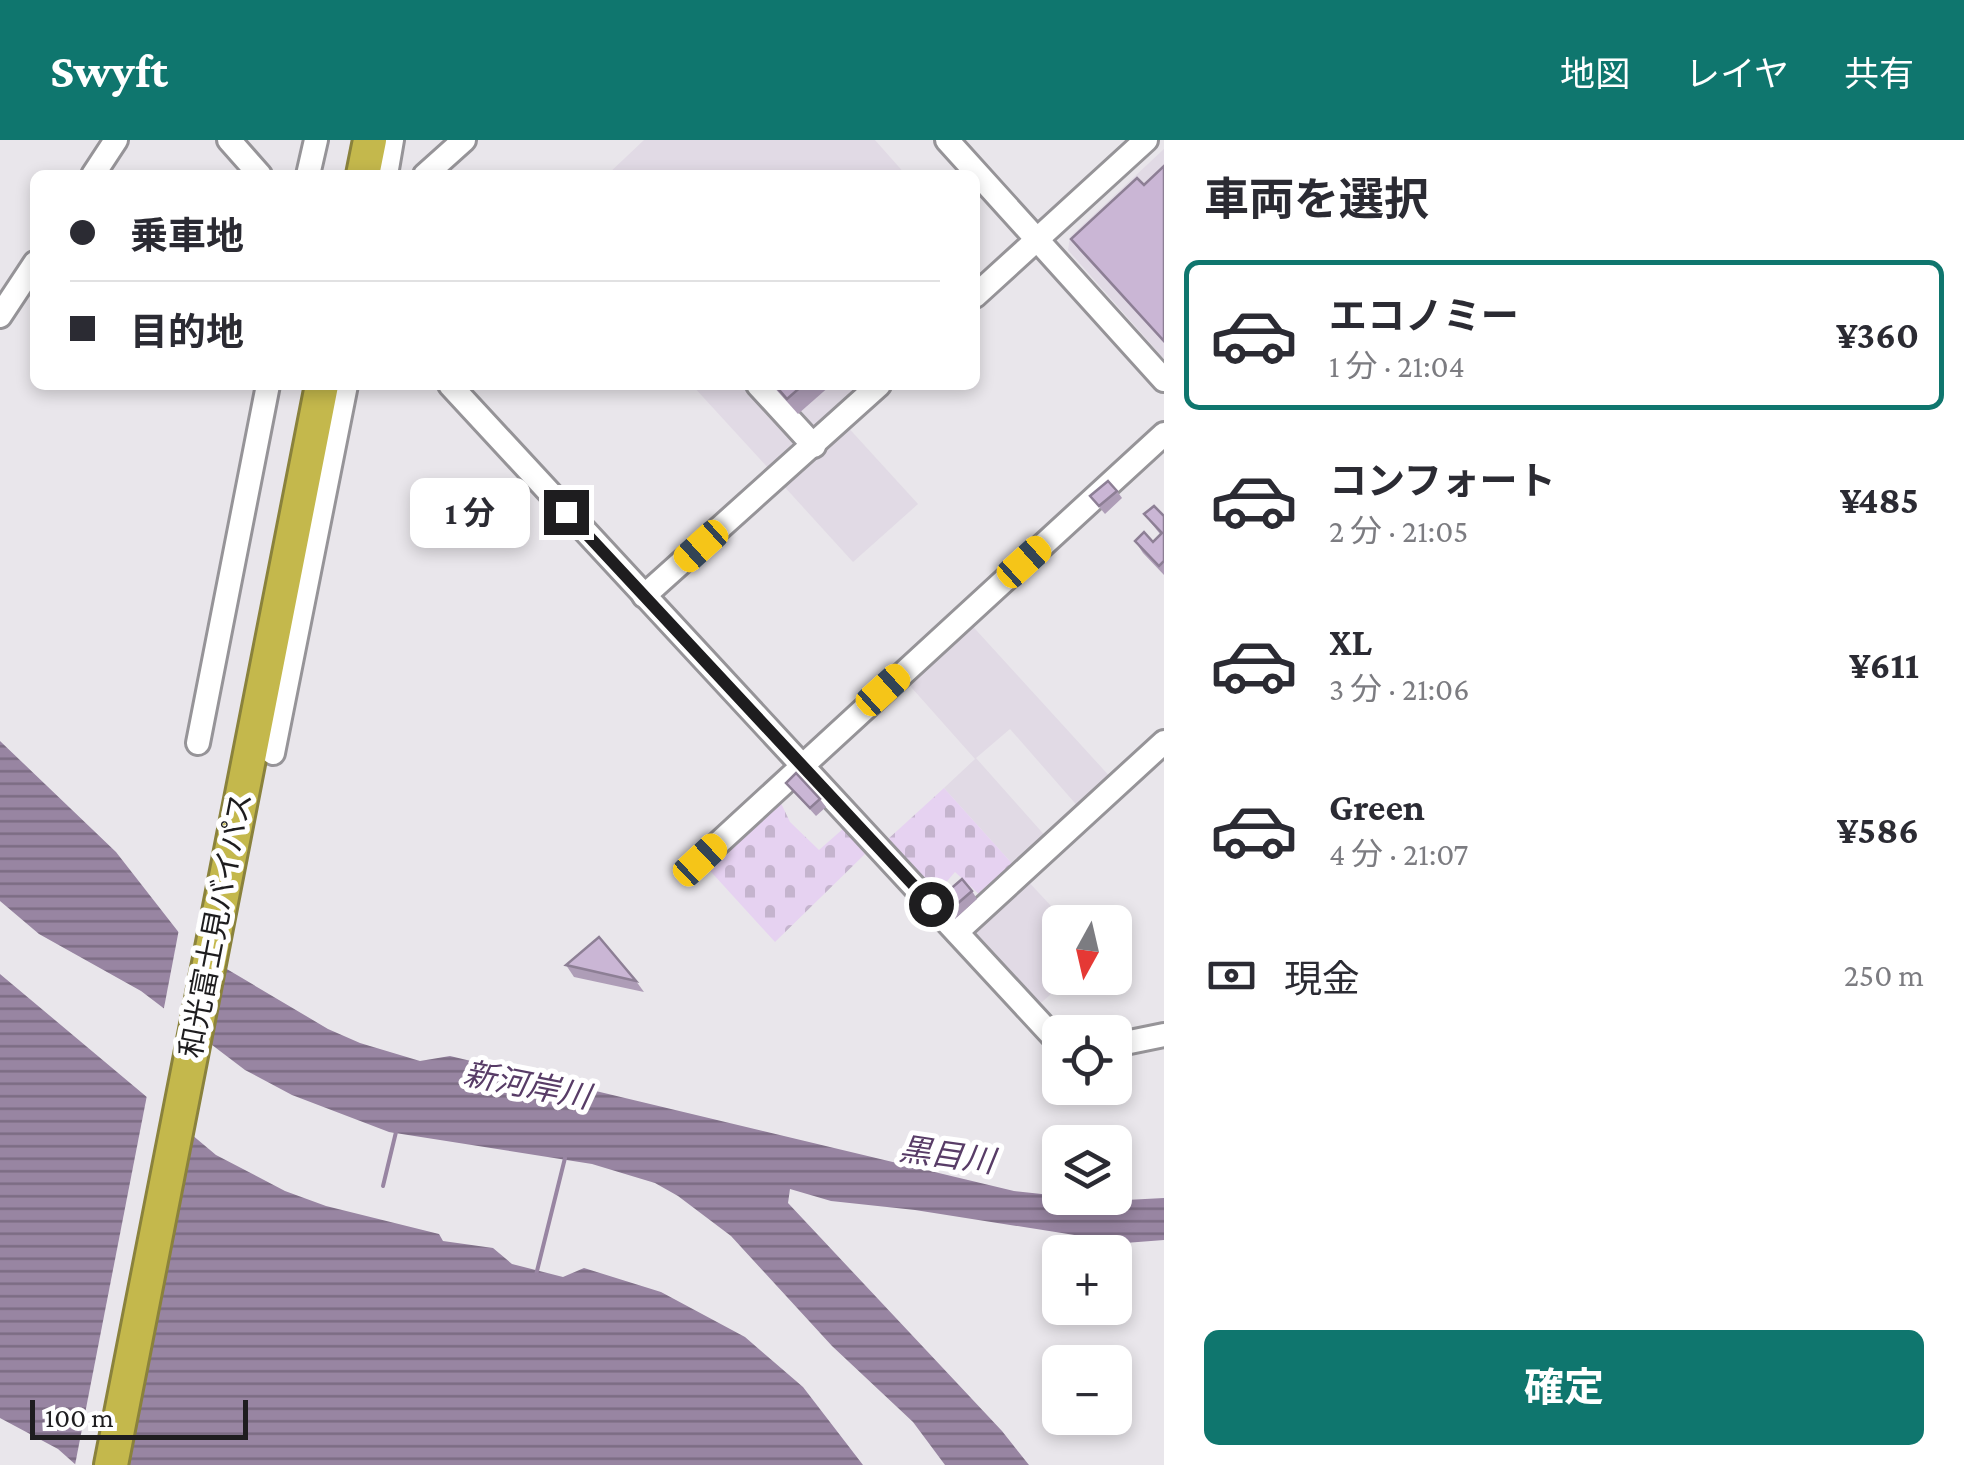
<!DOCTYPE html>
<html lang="ja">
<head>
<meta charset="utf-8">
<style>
  body { margin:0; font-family:"Crimson Pro","Noto Sans JP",serif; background:#f2f2f3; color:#2b2b33; height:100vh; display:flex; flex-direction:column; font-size:38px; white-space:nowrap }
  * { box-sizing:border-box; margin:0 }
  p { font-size:32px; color:#7c7c81 }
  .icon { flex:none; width:55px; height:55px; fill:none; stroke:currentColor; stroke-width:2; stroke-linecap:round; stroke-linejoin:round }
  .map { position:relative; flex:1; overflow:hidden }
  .side { display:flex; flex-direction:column; background:#fff; width:800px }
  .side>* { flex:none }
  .hud { position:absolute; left:30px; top:30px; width:950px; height:220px; border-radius:15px; box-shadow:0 5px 15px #0003; display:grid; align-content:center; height:220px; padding:0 40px; background:#fff }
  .needle { width:65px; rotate:188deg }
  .tools { position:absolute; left:1042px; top:765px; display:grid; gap:20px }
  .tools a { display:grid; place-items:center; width:90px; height:90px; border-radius:15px; background:#fff; box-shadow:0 5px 15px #0003; font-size:50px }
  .scale { position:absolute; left:30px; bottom:25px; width:218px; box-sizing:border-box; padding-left:10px; border:5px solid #1e1d1f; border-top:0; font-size:28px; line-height:35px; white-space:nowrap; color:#1e1d1f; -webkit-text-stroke:8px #fff; paint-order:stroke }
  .end { position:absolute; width:45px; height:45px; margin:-22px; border:12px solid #1e1d1f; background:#fff; box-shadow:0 0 0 5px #fff }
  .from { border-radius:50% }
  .bubble { position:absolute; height:70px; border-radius:15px; background:#fff; box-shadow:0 5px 15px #0003; font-size:32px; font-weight:700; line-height:70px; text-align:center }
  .car { position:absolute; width:30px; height:60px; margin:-30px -15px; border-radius:12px; box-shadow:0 0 8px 2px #0007; background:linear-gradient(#f5c518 24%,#345 0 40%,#f5c518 0 76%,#345 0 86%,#f5c518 0) }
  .hud b { display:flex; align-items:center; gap:35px; height:95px; font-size:38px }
  .hud b+b { border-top:2px solid #e1e1e2 }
  .hud i { width:25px; height:25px; background:#2b2b33 }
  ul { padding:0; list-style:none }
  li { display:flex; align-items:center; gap:30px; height:150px; margin:0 20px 15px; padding:0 20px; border:5px solid transparent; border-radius:15px }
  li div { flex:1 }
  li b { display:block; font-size:38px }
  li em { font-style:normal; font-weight:700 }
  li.on { border-color:#0f766e }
  li>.icon { width:90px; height:90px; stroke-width:1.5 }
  h2 { padding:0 40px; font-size:45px; line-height:120px }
  .pay { display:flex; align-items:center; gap:25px; height:110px; padding:0 40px; font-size:38px }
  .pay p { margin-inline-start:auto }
  .cta { display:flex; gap:20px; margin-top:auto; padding:20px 40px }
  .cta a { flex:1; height:115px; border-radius:15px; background:#0f766e; color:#fff; font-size:40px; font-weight:700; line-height:115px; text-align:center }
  header { display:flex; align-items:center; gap:60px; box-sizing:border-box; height:140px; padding:0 50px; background:#0f766e; color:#fff }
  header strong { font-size:48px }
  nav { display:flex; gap:55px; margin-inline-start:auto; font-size:35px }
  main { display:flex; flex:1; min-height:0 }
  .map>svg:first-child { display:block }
</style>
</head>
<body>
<header>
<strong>Swyft</strong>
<nav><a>地図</a><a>レイヤ</a><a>共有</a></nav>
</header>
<main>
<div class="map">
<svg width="1164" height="1325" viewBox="0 0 1164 1325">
  <defs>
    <pattern id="cemetery-stones" width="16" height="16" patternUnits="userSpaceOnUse" patternTransform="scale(2.5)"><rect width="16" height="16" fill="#e6d2f1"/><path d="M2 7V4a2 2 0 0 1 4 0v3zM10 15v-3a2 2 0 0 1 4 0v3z" fill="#c5b4ce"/></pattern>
    <pattern id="water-rules" width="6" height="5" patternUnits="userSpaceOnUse" patternTransform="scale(2.5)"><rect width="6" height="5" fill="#9885a2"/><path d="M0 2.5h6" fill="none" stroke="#7b6c83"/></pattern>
  </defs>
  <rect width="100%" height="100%" fill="#e9e6eb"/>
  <g fill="#e1dae5">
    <path d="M 644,0 L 875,0 L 906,35 L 607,35 Z"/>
    <path d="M 1164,9 L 1164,219 L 1068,110 L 1070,97 Z"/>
    <path d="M 692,245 L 752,245 L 804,300 L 771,331 Z"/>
    <path d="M 767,245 L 868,245 L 813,294 Z"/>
    <path d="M 844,283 L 918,364 L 853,422 L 782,344 Z"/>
    <path d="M 967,480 L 1113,640 L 1081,670 L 1010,589 L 976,618 L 1048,699 L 1016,728 L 944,648 L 975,619 L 903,538 Z"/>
    <path d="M 1025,738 L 1066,782 L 1060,782 L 1060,838 L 1069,838 L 1033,870 L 970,801 L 972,784 Z"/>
  </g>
  <g fill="url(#cemetery-stones)">
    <path d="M 944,648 L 1016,728 L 982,757 L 955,732 L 937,753 L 887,700 Z"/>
    <path d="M 779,659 L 790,682 L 819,710 L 844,688 L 865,714 L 775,802 L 703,723 Z"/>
  </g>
  <g fill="url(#water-rules)">
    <path d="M 0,601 L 116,712 L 180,794 L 220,825 L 328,889 L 360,903 L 420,921 L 450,916 L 1014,1051 L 1107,1061 L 1164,1058 L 1164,1100 L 1125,1103 L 915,1070 L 831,1061 L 790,1049 L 788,1063 L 1002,1291 L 1029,1325 L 945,1325 L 913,1282 L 832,1206 L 731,1096 L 678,1056 L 655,1043 L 592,1024 L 389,992 L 292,955 L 245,930 L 141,851 L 39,794 L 0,761 Z"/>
    <path d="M 0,834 L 216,1015 L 285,1051 L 326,1066 L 439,1094 L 443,1101 L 493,1108 L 512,1124 L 563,1137 L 584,1128 L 661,1152 L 745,1197 L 803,1247 L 863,1325 L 76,1325 L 58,1309 L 0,1278 Z"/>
  </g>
  <g fill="#e9e6eb">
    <path d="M 180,784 L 225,822 L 209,908 L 163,873 Z"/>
    <path d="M 148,950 L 193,989 L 128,1325 L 75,1325 Z"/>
  </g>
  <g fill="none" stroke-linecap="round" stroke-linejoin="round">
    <g stroke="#9885a2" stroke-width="4">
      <path d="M 383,1046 L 396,992"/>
      <path d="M 536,1135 L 565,1018"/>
    </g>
    <g stroke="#969498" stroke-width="28">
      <g id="minor">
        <path d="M 229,0 L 260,35"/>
        <path d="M 947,0 L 1164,240"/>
        <path d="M 93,35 L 116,0"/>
        <path d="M 308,35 L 316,0"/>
        <path d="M 386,35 L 392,0"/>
        <path d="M 425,35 L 464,0"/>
        <path d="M 975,156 L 1146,0"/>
        <path d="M 0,176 L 35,123"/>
        <path d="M 450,245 L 1060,904"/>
        <path d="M 758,245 L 814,306"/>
        <path d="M 644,456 L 879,245"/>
        <path d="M 198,603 L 268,245"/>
        <path d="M 273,613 L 346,245"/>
        <path d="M 700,720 L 1164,294"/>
        <path d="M 957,792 L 1164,602"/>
        <path d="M 1115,905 L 1164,895"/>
      </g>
    </g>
    <g stroke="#8a823c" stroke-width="38">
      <g id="highway">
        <path d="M 363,35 L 370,0"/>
        <path d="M 111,1325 L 322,245"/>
      </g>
    </g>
    <use href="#minor" stroke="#fff" stroke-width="22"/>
    <use href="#highway" stroke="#c4b84c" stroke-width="32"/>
  </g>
  <g fill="#ae9db7">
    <path d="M 1164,26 L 1164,203 L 1079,110 L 1071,99 L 1144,45 Z"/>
    <path d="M 772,245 L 831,245 L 798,274 Z"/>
    <path d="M 1117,351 L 1122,358 L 1105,374 L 1090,356 Z"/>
    <path d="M 1144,374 L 1164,376 L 1164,435 L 1143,413 L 1135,401 L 1153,402 L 1160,394 Z"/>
    <path d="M 786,643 L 820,659 L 826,667 L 816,676 Z"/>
    <path d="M 972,751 L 977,759 L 955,779 L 939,759 Z"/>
    <path d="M 566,825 L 636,841 L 644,852 L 574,837 Z"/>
  </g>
  <g fill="#cab6d5" stroke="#8d7f95" stroke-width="2.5">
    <path d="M 1164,26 L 1164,201 L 1071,99 L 1137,38 L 1144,45 Z"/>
    <path d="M 775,245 L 803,245 L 787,259 Z"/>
    <path d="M 1108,341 L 1117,351 L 1099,366 L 1090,356 Z"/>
    <path d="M 1154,366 L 1164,376 L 1164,421 L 1159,426 L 1135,401 L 1144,392 L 1153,402 L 1162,393 L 1144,374 Z"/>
    <path d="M 796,633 L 820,659 L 810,668 L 786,643 Z"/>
    <path d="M 962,739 L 972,751 L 949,771 L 939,759 Z"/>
    <path d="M 599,797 L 636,841 L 566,825 Z"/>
  </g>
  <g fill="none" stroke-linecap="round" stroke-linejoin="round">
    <path stroke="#1e1d1f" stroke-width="12" d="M 566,372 L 931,764"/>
  </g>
  <g text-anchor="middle" stroke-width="10" stroke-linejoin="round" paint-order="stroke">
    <g font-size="30" fill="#1e1d1f" stroke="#fff">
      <text transform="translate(216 785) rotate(-79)" y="10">和光富士見バイパス</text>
    </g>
    <g font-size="32" font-style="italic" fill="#583c67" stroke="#fff">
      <text transform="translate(527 945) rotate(11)" y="11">新河岸川</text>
      <text transform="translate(947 1015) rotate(8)" y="11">黒目川</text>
    </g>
  </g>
</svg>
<div class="tools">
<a><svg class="needle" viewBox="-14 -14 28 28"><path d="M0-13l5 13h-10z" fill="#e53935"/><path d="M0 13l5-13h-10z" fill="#7c7c81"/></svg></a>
<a><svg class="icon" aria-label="locate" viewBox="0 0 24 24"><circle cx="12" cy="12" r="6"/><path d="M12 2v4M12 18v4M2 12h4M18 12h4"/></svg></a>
<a><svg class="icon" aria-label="layers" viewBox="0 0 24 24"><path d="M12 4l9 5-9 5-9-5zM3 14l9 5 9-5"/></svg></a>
<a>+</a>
<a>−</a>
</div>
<div class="scale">100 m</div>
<i class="end from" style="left:931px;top:764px"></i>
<i class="end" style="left:566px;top:372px"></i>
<div class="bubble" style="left:410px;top:338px;width:120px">1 分</div>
<i class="car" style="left:701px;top:406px;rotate:228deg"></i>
<i class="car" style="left:1024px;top:422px;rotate:48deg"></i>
<i class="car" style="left:883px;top:550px;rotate:48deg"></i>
<i class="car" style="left:700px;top:720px;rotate:47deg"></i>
<div class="hud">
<b><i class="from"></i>乗車地</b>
<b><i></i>目的地</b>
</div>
</div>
<section class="side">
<h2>車両を選択</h2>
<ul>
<li class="on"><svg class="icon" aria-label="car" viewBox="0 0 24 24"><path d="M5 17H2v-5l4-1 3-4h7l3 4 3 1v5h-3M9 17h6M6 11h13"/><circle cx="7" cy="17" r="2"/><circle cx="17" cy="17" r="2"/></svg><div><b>エコノミー</b><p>1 分 · 21:04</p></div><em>¥360</em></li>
<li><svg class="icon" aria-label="car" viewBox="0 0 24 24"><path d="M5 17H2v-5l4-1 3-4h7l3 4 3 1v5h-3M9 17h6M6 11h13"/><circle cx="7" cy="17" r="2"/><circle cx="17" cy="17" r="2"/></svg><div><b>コンフォート</b><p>2 分 · 21:05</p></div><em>¥485</em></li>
<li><svg class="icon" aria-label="car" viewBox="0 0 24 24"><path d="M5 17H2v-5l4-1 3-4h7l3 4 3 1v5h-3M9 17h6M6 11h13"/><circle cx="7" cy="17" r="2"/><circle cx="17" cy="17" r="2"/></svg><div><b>XL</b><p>3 分 · 21:06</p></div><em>¥611</em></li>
<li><svg class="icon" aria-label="car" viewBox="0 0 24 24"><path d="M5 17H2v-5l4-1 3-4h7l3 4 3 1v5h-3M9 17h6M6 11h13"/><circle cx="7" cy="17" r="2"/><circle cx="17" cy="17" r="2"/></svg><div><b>Green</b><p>4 分 · 21:07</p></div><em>¥586</em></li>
</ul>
<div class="pay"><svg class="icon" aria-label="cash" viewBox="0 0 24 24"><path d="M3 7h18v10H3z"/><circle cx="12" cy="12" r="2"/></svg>現金<p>250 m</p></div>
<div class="cta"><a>確定</a></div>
</section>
</main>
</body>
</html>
